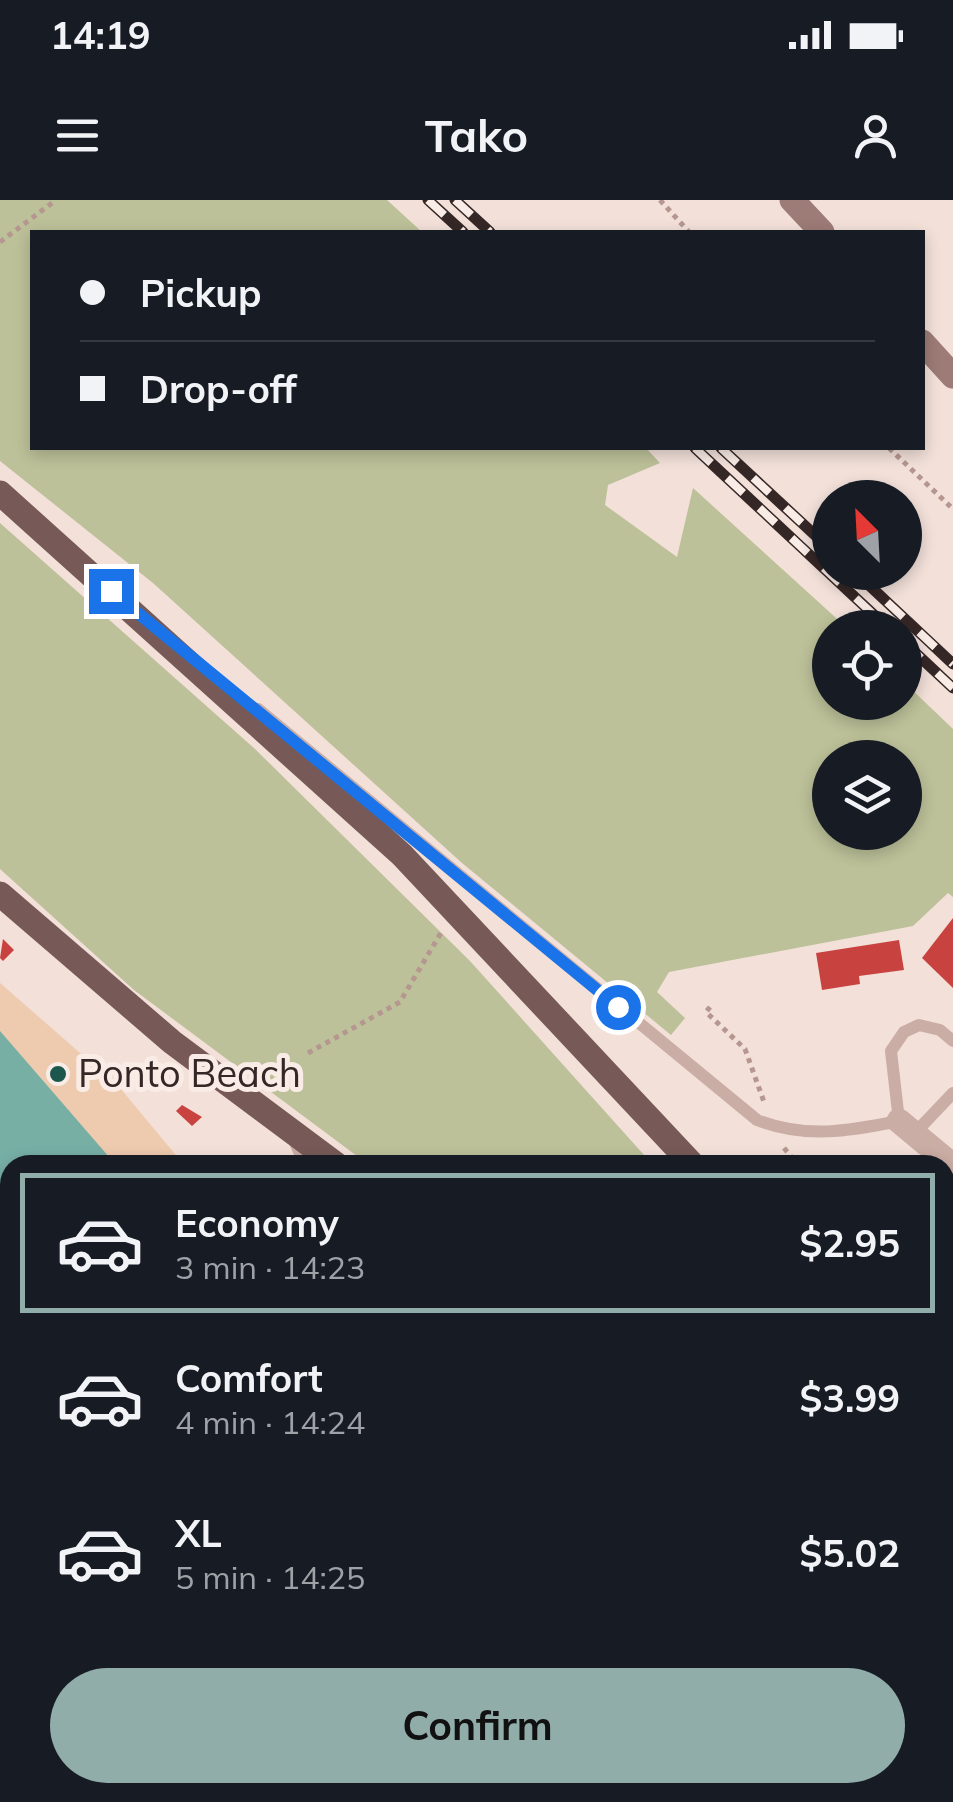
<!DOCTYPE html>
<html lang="en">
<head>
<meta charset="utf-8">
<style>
  body { margin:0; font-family:Mulish,sans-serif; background:#242831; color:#f1f3f6; height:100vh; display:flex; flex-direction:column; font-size:38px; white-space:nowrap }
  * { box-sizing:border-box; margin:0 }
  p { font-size:32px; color:#9ea1a6 }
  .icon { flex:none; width:55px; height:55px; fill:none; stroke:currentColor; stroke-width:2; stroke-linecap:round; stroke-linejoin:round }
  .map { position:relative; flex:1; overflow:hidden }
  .panel { position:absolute; left:0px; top:955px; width:955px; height:648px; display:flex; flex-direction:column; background:#171b24; border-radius:30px 30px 0 0; box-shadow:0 5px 15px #0003 }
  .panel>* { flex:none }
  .guide { position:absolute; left:30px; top:30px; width:895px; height:220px; border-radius:0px; box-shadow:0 5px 15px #0003; display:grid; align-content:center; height:220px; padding:0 50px; background:#171b24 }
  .needle { width:65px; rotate:336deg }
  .buttons { position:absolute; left:812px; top:280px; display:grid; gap:20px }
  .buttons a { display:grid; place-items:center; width:110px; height:110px; border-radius:50%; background:#171b24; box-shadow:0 5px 15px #0003; font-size:50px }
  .end { position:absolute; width:45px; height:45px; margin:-22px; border:12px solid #1a73e8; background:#fff; box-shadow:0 0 0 5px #fff }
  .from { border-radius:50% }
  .guide b { display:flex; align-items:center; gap:35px; height:95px; font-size:38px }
  .guide b+b { border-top:2px solid #363941 }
  .guide i { width:25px; height:25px; background:#f1f3f6 }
  ul { padding:18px 0 0; list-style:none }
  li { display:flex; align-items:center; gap:30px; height:140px; margin:0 20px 15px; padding:0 30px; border:5px solid transparent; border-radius:0px }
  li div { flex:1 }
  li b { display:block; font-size:38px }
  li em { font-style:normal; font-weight:700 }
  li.active { border-color:#91adaa }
  li>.icon { width:90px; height:90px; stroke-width:1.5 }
  .primary-button { display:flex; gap:20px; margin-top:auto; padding:20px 50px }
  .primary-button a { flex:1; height:115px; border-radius:60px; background:#91adaa; color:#111; font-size:40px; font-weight:700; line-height:115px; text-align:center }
  .status { display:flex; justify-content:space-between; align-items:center; height:70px; padding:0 50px; background:#171b24; direction:ltr }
  .status svg { height:28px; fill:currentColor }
  header { display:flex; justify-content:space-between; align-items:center; height:130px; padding:0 50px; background:#171b24; font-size:45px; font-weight:700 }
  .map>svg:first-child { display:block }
</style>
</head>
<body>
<div class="status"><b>14:19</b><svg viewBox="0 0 49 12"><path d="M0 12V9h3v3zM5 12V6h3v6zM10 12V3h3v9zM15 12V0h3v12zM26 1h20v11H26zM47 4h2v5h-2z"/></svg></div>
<header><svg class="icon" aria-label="menu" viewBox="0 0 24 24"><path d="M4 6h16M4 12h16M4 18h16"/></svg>Tako<svg class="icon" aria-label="person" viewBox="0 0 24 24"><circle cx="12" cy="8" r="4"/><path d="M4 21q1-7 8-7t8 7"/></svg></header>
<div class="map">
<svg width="953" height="1602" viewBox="0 0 953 1602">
  <rect width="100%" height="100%" fill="#f2e0d9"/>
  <g fill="#bcc199" fill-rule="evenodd">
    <path d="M 0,0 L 387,0 L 422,32 L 32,32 L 32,248 L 646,248 L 660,263 L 608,285 L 605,305 L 677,357 L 693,288 L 846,427 L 830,428 L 830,502 L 905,502 L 905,483 L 953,529 L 953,697 L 948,693 L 913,726 L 669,772 L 657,792 L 685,818 L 671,835 L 462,663 L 153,383 L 0,261 ZM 830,558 L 905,558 L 905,632 L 830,632 Z"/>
    <path d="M 0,323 L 255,549 L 470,761 L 653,965 L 369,965 L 134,790 L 0,669 Z"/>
    <path d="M 945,1282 L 953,1291 L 953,1398 L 945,1391 Z"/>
    <path d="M 945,1505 L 953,1512 L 953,1602 L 865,1602 L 855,1593 L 945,1592 Z"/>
  </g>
  <path fill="#eecaae" d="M 0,783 L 120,888 L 184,965 L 80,965 L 0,860 Z"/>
  <path fill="#77afa5" d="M 0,831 L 116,965 L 10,965 L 10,1592 L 672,1592 L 681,1602 L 0,1602 Z"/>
  <g fill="#c84340">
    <path d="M 953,718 L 953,788 L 922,758 Z"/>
    <path d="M 3,739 L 14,750 L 3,761 L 0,758 Z"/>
    <path d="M 899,740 L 904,770 L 859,776 L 860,784 L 822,790 L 816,753 Z"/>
    <path d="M 182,905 L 202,917 L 192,926 L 176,911 Z"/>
  </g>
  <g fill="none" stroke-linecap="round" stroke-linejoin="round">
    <g stroke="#b5978f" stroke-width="5" stroke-dasharray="5 5" stroke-linecap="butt">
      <path d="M 660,0 L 689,32"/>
      <path d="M 0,42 L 56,0"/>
      <path d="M 889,248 L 953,309"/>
      <path d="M 710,807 L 706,812 L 745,849 L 764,902"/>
      <path d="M 308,853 L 400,802 L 442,731"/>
      <path d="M 784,948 L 798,965"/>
      <path d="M 945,1155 L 953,1171"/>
    </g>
    <g stroke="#caada4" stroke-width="12">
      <path d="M 258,509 L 757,920 C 806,939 849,931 899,921 L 891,851 L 904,832 L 919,825 L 940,830 L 953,841"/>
      <path d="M 915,933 L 953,893"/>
      <path d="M 294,940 L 305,965"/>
      <path d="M 945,1574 L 953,1589"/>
      <path d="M 910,1592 L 931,1602"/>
    </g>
    <path stroke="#caada4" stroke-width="25" d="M 899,921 L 953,966"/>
    <g stroke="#9d7b76" stroke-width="25">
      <path d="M 792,0 L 822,32"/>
      <path d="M 922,142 L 953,176"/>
    </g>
    <g stroke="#775a57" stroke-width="25">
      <path d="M 0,293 L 402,655 L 693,965"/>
      <path d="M 0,694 L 172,842 L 337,965"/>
      <path d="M 945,1240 L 953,1248"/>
      <path d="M 945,1428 L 953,1435"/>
    </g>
    <g stroke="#352726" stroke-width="11">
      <g id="rail">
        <path d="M 428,0 L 463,32"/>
        <path d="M 455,0 L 490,32"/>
        <path d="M 695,248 L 888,428"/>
        <path d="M 721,248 L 830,349"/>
        <path d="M 855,372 L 953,464"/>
        <path d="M 905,443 L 953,488"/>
      </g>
    </g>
    <use href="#rail" stroke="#f9ebe5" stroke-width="8" stroke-dasharray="22" stroke-linecap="butt"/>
  </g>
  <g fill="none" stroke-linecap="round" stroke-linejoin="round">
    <path stroke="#1a73e8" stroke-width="12" d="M 111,391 L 618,807"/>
  </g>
  <circle fill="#1b574d" stroke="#f9ebe5" stroke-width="4" cx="58" cy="874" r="10"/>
  <g text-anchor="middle" stroke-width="10" stroke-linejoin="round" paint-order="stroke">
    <g font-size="38" fill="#352726" stroke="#f9ebe5" text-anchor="start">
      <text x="78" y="887">Ponto Beach</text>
    </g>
  </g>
</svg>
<div class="buttons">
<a><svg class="needle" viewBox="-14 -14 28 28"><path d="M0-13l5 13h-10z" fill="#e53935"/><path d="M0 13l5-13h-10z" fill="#9ea1a6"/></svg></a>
<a><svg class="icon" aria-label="locate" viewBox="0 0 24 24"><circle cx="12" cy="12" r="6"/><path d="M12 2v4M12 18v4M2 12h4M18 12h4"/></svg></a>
<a><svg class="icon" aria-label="layers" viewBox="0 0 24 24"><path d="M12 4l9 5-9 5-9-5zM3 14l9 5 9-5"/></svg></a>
</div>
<i class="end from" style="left:618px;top:807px"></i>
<i class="end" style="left:111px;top:391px"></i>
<div class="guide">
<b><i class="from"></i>Pickup</b>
<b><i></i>Drop-off</b>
</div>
<section class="panel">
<ul>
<li class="active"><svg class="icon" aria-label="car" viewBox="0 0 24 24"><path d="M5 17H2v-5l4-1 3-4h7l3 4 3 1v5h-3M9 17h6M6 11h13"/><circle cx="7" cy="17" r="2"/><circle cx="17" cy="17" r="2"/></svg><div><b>Economy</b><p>3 min · 14:23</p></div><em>$2.95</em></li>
<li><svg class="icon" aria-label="car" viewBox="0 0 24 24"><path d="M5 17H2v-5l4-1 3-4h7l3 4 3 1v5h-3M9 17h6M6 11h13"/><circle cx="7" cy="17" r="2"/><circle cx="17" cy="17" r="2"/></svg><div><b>Comfort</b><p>4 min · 14:24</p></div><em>$3.99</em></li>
<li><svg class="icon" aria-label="car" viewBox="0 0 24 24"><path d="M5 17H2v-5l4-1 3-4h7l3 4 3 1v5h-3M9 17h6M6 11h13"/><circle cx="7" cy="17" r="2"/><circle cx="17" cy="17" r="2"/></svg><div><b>XL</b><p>5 min · 14:25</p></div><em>$5.02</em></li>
</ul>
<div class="primary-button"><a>Confirm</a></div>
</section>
</div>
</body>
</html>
